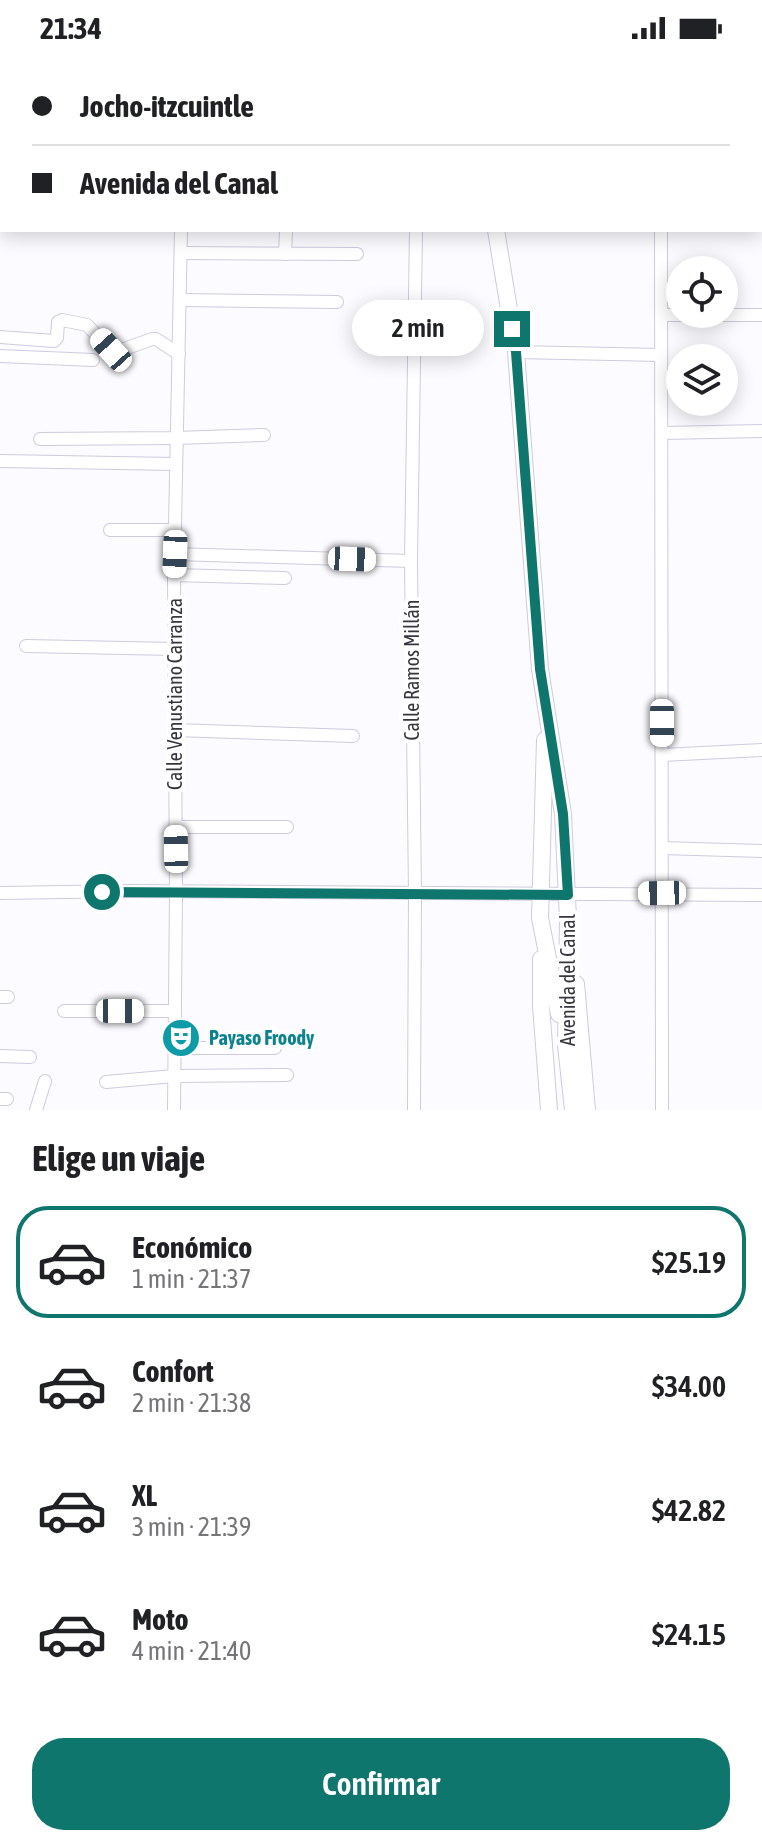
<!DOCTYPE html>
<html lang="es">
<head>
<meta charset="utf-8">
<style>
  body { margin:0; font-family:"Asap Condensed",sans-serif; background:#f6f6f6; color:#202124; height:100vh; display:flex; flex-direction:column; font-size:30px; white-space:nowrap }
  * { box-sizing:border-box; margin:0 }
  p { font-size:26px; color:#757577 }
  .icon { flex:none; width:44px; height:44px; fill:none; stroke:currentColor; stroke-width:2; stroke-linecap:round; stroke-linejoin:round }
  .map { position:relative; height:1054px; overflow:hidden }
  .side { display:flex; flex-direction:column; background:#fff; flex:1 }
  .side>* { flex:none }
  .top-card { position:absolute; left:0px; top:0px; width:762px; height:176px; box-shadow:0 4px 20px #0003; display:grid; align-content:center; height:176px; padding:0 32px; background:#fff }
  .fabs { position:absolute; left:666px; top:200px; display:grid; gap:16px }
  .fabs a { display:grid; place-items:center; width:72px; height:72px; border-radius:50%; background:#fff; box-shadow:0 4px 20px #0003; font-size:40px }
  .end { position:absolute; width:36px; height:36px; margin:-18px; border:10px solid #0f766e; background:#fff; box-shadow:0 0 0 4px #fff }
  .from { border-radius:50% }
  .bubble { position:absolute; height:56px; border-radius:28px; background:#fff; box-shadow:0 4px 20px #0003; font-size:26px; font-weight:600; line-height:56px; text-align:center }
  .car { position:absolute; width:24px; height:48px; margin:-24px -12px; border-radius:10px; box-shadow:0 0 6px 2px #0007; background:linear-gradient(#fff 24%,#345 0 40%,#fff 0 76%,#345 0 86%,#fff 0) }
  .top-card b { display:flex; align-items:center; gap:28px; height:76px; font-size:30px }
  .top-card b+b { border-top:2px solid #e0e0e0 }
  .top-card i { width:20px; height:20px; background:#202124 }
  ul { padding:0; list-style:none }
  li { display:flex; align-items:center; gap:24px; height:112px; margin:0 16px 12px; padding:0 16px; border:4px solid transparent; border-radius:32px }
  li div { flex:1 }
  li b { display:block; font-size:30px }
  li em { font-style:normal; font-weight:600 }
  li.current { border-color:#0f766e }
  li>.icon { width:72px; height:72px; stroke-width:1.5 }
  h2 { padding:0 32px; font-size:36px; line-height:96px }
  .cta { display:flex; gap:16px; margin-top:auto; padding:16px 32px }
  .cta a { flex:1; height:92px; border-radius:32px; background:#0f766e; color:#fff; font-size:32px; font-weight:600; line-height:92px; text-align:center }
  .status { display:flex; justify-content:space-between; align-items:center; height:56px; padding:0 40px; background:#fff; direction:ltr }
  .status svg { height:22px; fill:currentColor }
  .map>svg:first-child { display:block }
</style>
</head>
<body>
<div class="status"><b>21:34</b><svg viewBox="0 0 49 12"><path d="M0 12V9h3v3zM5 12V6h3v6zM10 12V3h3v9zM15 12V0h3v12zM26 1h20v11H26zM47 4h2v5h-2z"/></svg></div>
<div class="map">
<svg width="762" height="1054" viewBox="0 0 762 1054">
  <rect width="100%" height="100%" fill="#fcfbff"/>
  <g fill="none" stroke-linecap="round" stroke-linejoin="round">
    <g stroke="#cfcbdf" stroke-width="14">
      <g id="minor">
        <path d="M 30,0 L 30,2"/>
        <path d="M 241,0 L 241,2"/>
        <path d="M 291,0 L 291,2"/>
        <path d="M 408,0 L 409,2"/>
        <path d="M 661,0 L 661,2"/>
        <path d="M 107,2 L 109,0"/>
        <path d="M 185,2 L 185,0"/>
        <path d="M 378,2 L 378,0"/>
        <path d="M 0,113 L 2,111"/>
        <path d="M 661,174 L 662,1054"/>
        <path d="M 181,197 L 357,198"/>
        <path d="M 285,198 L 286,174"/>
        <path d="M 181,244 L 337,246"/>
        <path d="M 661,259 L 762,259"/>
        <path d="M 0,281 L 54,285 L 57,282 L 58,266 L 62,264 L 87,269 L 111,294 L 119,295 L 152,283 L 156,283 L 179,298"/>
        <path d="M 516,296 L 661,299"/>
        <path d="M 0,300 L 93,304"/>
        <path d="M 662,377 L 762,375"/>
        <path d="M 40,383 L 176,382 L 264,379"/>
        <path d="M 0,405 L 175,408"/>
        <path d="M 110,474 L 174,474"/>
        <path d="M 175,498 L 411,505"/>
        <path d="M 174,519 L 285,522"/>
        <path d="M 26,590 L 174,593"/>
        <path d="M 175,674 L 353,680"/>
        <path d="M 662,699 L 762,694"/>
        <path d="M 176,771 L 287,771"/>
        <path d="M 662,792 L 762,795"/>
        <path d="M 0,837 L 130,835 L 762,839"/>
        <path d="M 0,941 L 8,941"/>
        <path d="M 64,955 L 175,955"/>
        <path d="M 175,992 L 275,992"/>
        <path d="M 0,1000 L 30,1001"/>
        <path d="M 106,1026 L 174,1020 L 287,1019"/>
        <path d="M 0,1043 L 7,1043"/>
        <path d="M 36,1054 L 45,1025"/>
        <path d="M 174,1054 L 176,836 L 174,519 L 181,174"/>
        <path d="M 414,1054 L 415,837 L 411,505 L 416,174"/>
      </g>
    </g>
    <g stroke="#cfcbdf" stroke-width="18">
      <g id="major">
        <path d="M 440,0 L 440,2"/>
        <path d="M 496,174 L 516,296 L 540,613 L 563,758 L 568,863 L 566,989 L 573,1054"/>
        <path d="M 545,684 L 540,862 L 559,958"/>
        <path d="M 541,903 L 541,950 L 549,1054"/>
        <path d="M 576,928 L 587,1054"/>
      </g>
    </g>
    <use href="#minor" stroke="#fff" stroke-width="12"/>
    <use href="#major" stroke="#fff" stroke-width="16"/>
  </g>
  <g fill="none" stroke-linecap="round" stroke-linejoin="round">
    <path stroke="#0f766e" stroke-width="10" d="M 102,836 L 568,839 L 563,758 L 540,613 L 516,296 L 512,273"/>
  </g>
  <defs>
    <g id="theatre-disc" transform="scale(2)"><circle r="9.5" fill="#0f9aa8" stroke="#fff"/><path d="M-5-5.5Q0-4 5-5.5V0Q5 5 0 6Q-5 5-5 0ZM-3.3-2.5H-1v1.5H-3.3ZM1-2.5H3.3v1.5H1ZM-2.8 1Q0 5.5 2.8 1Z" fill="#fff"/></g>
  </defs>
  <g fill-rule="evenodd">
    <use href="#theatre-disc" x="181" y="982"/>
  </g>
  <g text-anchor="middle" stroke-width="8" stroke-linejoin="round" paint-order="stroke">
    <g font-size="20" fill="#37363e" stroke="#fff">
      <text transform="translate(412 614) rotate(-90)" y="7">Calle Ramos Millán</text>
      <text transform="translate(175 638) rotate(-90)" y="7">Calle Venustiano Carranza</text>
      <text transform="translate(568 924) rotate(-90)" y="7">Avenida del Canal</text>
    </g>
    <g font-size="20" font-weight="bold" fill="#0d838f" stroke="#fff" text-anchor="start">
      <text x="209" y="989">Payaso Froody</text>
    </g>
  </g>
</svg>
<div class="fabs">
<a><svg class="icon" aria-label="locate" viewBox="0 0 24 24"><circle cx="12" cy="12" r="6"/><path d="M12 2v4M12 18v4M2 12h4M18 12h4"/></svg></a>
<a><svg class="icon" aria-label="layers" viewBox="0 0 24 24"><path d="M12 4l9 5-9 5-9-5zM3 14l9 5 9-5"/></svg></a>
</div>
<i class="end from" style="left:102px;top:836px"></i>
<i class="end" style="left:512px;top:273px"></i>
<div class="bubble" style="left:352px;top:244px;width:132px">2 min</div>
<i class="car" style="left:111px;top:294px;rotate:318deg"></i>
<i class="car" style="left:175px;top:498px;rotate:182deg"></i>
<i class="car" style="left:352px;top:503px;rotate:92deg"></i>
<i class="car" style="left:662px;top:667px;rotate:180deg"></i>
<i class="car" style="left:176px;top:793px;rotate:359deg"></i>
<i class="car" style="left:662px;top:837px;rotate:269deg"></i>
<i class="car" style="left:120px;top:955px;rotate:90deg"></i>
<div class="top-card">
<b><i class="from"></i>Jocho-itzcuintle</b>
<b><i></i>Avenida del Canal</b>
</div>
</div>
<section class="side">
<h2>Elige un viaje</h2>
<ul>
<li class="current"><svg class="icon" aria-label="car" viewBox="0 0 24 24"><path d="M5 17H2v-5l4-1 3-4h7l3 4 3 1v5h-3M9 17h6M6 11h13"/><circle cx="7" cy="17" r="2"/><circle cx="17" cy="17" r="2"/></svg><div><b>Económico</b><p>1 min · 21:37</p></div><em>$25.19</em></li>
<li><svg class="icon" aria-label="car" viewBox="0 0 24 24"><path d="M5 17H2v-5l4-1 3-4h7l3 4 3 1v5h-3M9 17h6M6 11h13"/><circle cx="7" cy="17" r="2"/><circle cx="17" cy="17" r="2"/></svg><div><b>Confort</b><p>2 min · 21:38</p></div><em>$34.00</em></li>
<li><svg class="icon" aria-label="car" viewBox="0 0 24 24"><path d="M5 17H2v-5l4-1 3-4h7l3 4 3 1v5h-3M9 17h6M6 11h13"/><circle cx="7" cy="17" r="2"/><circle cx="17" cy="17" r="2"/></svg><div><b>XL</b><p>3 min · 21:39</p></div><em>$42.82</em></li>
<li><svg class="icon" aria-label="car" viewBox="0 0 24 24"><path d="M5 17H2v-5l4-1 3-4h7l3 4 3 1v5h-3M9 17h6M6 11h13"/><circle cx="7" cy="17" r="2"/><circle cx="17" cy="17" r="2"/></svg><div><b>Moto</b><p>4 min · 21:40</p></div><em>$24.15</em></li>
</ul>
<div class="cta"><a>Confirmar</a></div>
</section>
</body>
</html>
